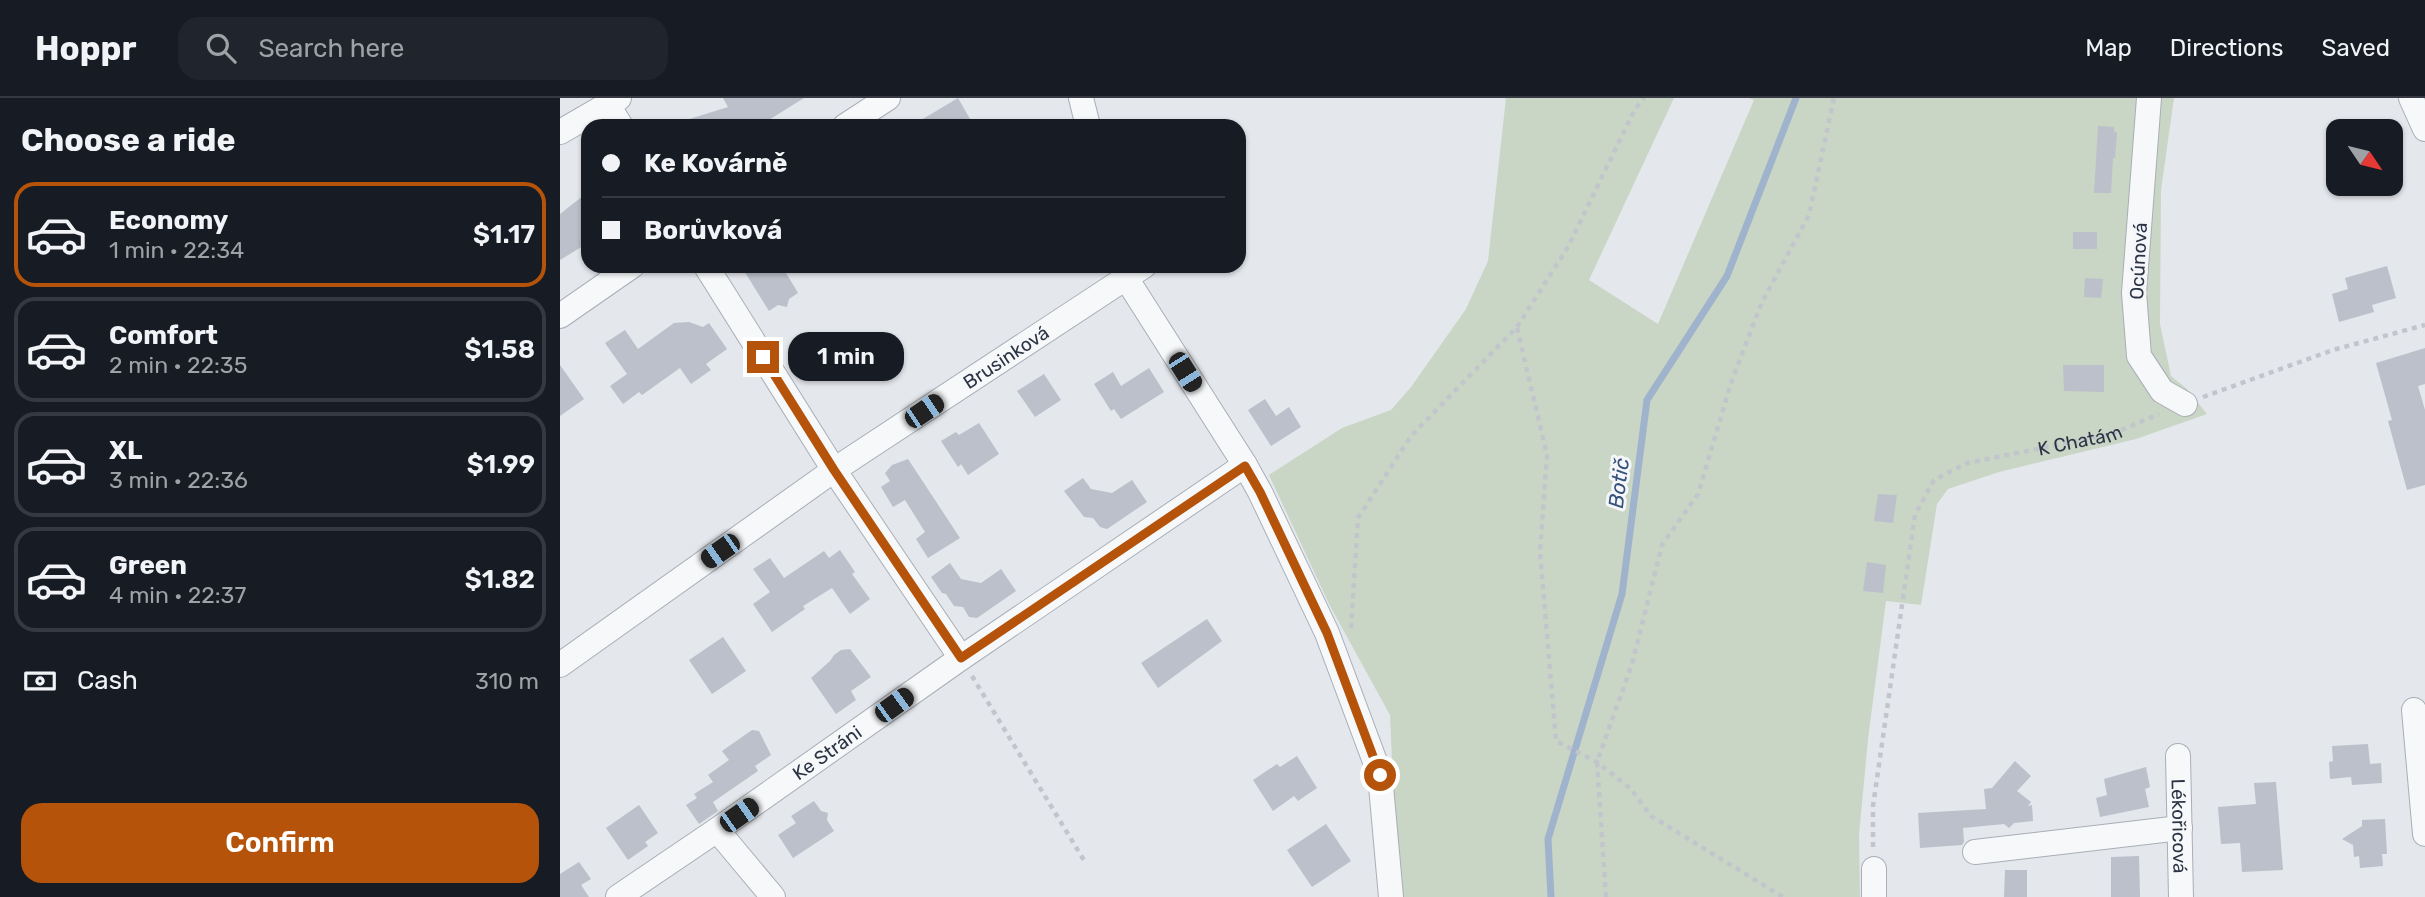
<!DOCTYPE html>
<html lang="en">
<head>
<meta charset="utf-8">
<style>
  body { margin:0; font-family:Rubik,sans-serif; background:#20242c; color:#f1f3f6; height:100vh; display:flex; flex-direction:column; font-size:26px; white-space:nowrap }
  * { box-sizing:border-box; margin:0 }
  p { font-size:23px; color:#9ea1a6 }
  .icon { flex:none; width:38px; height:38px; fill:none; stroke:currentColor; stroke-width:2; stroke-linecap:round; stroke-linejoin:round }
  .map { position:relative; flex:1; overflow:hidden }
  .sheet { display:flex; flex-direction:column; background:#171b24; width:560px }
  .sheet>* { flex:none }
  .guide { position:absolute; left:21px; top:21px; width:665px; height:154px; border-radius:21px; box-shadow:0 2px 5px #0004; display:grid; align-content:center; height:154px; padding:0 21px; background:#171b24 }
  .needle { width:46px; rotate:125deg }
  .tools { position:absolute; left:1766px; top:21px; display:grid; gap:14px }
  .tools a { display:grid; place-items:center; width:77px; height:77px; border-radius:14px; background:#171b24; box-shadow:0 2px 5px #0004; font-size:35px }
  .end { position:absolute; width:32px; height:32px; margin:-16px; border:9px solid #b45309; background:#fff; box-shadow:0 0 0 4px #fff }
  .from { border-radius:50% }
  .bubble { position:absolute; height:49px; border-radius:21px; background:#171b24; box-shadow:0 2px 5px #0004; font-size:23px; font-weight:600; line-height:49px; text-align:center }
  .car { position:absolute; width:21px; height:42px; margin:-21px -10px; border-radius:9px; box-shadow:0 0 5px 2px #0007; background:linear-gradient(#222 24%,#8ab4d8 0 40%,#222 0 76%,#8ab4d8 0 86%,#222 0) }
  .guide b { display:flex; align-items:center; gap:24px; height:66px; font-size:26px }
  .guide b+b { border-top:2px solid #363941 }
  .guide i { width:18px; height:18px; background:#f1f3f6 }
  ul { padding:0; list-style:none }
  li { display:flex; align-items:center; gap:21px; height:105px; margin:0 14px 10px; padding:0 7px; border:4px solid #363941; border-radius:21px }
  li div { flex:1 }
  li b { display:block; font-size:26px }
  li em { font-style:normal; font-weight:600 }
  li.selected { border-color:#b45309 }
  li>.icon { width:63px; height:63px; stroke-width:1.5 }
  h2 { padding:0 21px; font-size:32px; line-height:84px }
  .pay { display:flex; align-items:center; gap:18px; height:77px; padding:0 21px; font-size:26px }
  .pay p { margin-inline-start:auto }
  .primary-button { display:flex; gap:14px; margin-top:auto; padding:14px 21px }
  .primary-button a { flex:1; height:80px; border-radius:21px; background:#b45309; color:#fff; font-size:28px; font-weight:600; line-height:80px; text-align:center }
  header { display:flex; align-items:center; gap:42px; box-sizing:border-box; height:98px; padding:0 35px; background:#171b24; border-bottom:2px solid #363941 }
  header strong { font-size:33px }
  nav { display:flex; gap:38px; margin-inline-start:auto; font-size:24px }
  .search { width:490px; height:63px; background:#20242c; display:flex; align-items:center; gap:18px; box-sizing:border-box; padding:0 24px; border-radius:21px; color:#9ea1a6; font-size:26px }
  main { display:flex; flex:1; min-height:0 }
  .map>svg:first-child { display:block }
</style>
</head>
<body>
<header>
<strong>Hoppr</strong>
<div class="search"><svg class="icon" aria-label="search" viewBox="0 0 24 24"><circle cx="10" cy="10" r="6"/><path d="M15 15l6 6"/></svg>Search here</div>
<nav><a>Map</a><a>Directions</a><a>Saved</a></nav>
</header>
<main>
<section class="sheet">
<h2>Choose a ride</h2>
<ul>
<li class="selected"><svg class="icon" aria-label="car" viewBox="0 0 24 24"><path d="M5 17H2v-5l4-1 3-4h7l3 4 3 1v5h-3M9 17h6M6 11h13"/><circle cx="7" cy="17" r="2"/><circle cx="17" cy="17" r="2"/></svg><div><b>Economy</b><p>1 min · 22:34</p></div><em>$1.17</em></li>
<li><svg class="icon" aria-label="car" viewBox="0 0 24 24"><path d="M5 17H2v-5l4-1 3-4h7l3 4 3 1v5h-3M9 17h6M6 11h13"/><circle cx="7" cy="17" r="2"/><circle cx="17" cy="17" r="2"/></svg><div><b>Comfort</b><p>2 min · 22:35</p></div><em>$1.58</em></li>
<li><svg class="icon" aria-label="car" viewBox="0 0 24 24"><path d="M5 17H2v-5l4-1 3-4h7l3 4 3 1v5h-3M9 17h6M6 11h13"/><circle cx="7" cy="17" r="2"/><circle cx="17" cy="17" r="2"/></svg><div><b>XL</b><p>3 min · 22:36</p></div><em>$1.99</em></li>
<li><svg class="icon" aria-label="car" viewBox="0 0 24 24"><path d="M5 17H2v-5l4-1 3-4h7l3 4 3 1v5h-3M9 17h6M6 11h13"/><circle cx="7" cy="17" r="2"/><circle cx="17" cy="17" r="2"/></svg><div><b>Green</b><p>4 min · 22:37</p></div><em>$1.82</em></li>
</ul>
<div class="pay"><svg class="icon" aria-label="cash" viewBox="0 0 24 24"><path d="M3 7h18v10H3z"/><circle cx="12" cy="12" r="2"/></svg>Cash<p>310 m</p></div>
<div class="primary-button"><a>Confirm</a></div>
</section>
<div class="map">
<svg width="1865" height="799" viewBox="0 0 1865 799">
  <rect width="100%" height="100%" fill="#e4e7ec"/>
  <path fill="#c9d6c5" d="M 946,0 L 1114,0 L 1029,182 L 1098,226 L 1194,2 L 1189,0 L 1614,0 L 1601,92 L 1600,226 L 1611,278 L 1627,291 L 1647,316 L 1576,341 L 1439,374 L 1388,391 L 1377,406 L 1361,507 L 1326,503 L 1308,641 L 1299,737 L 1300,799 L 838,799 L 830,617 L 770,508 L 709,377 L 782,330 L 831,312 L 851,289 L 906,211 L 928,163 Z"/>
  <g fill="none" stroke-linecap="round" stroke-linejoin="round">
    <path stroke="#9fb4cc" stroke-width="7" d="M 991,799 L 988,741 L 1062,496 L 1087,302 L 1167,178 L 1236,0"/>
  </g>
  <g fill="#bbc0ca">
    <path d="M 163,0 L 244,0 L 199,28 L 120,28 L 120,24 L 168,9 Z"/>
    <path d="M 398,0 L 414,28 L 351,28 Z"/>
    <path d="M 1538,28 L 1554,29 L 1554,34 L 1557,34 L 1555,60 L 1553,60 L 1551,95 L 1534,95 Z"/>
    <path d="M 28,94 L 28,145 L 0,162 L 0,116 Z"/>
    <rect x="1513" y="134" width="24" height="17"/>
    <path d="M 181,168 L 222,168 L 238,195 L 229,201 L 227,209 L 218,207 L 209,213 Z"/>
    <path d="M 1827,168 L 1836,200 L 1812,207 L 1814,214 L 1779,224 L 1772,196 L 1788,191 L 1785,180 Z"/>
    <path d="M 1525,180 L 1543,181 L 1541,200 L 1524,199 Z"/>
    <path d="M 129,224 L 143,229 L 149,225 L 167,251 L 146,266 L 151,272 L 131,286 L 120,270 L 82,297 L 79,294 L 63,306 L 50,288 L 67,276 L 45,245 L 65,232 L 78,251 L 114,225 Z"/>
    <path d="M 1865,250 L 1865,286 L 1858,288 L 1865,312 L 1865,387 L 1847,392 L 1828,323 L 1832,322 L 1816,265 Z"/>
    <path d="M 0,267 L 24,301 L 0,318 Z"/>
    <path d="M 1503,267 L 1544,267 L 1544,294 L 1504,293 Z"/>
    <path d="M 589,270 L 604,294 L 561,321 L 554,311 L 551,313 L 534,286 L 553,274 L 561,288 Z"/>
    <path d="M 484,276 L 501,302 L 475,319 L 457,293 Z"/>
    <path d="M 705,301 L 716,318 L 729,309 L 741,329 L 711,348 L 688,312 Z"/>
    <path d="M 419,325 L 439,356 L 408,377 L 401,366 L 398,369 L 381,343 L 396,334 L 399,337 Z"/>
    <path d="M 348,361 L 400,440 L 368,460 L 356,441 L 365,434 L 345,402 L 333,409 L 321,389 L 330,383 L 325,375 L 332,367 Z"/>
    <path d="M 523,380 L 531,391 L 552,395 L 572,382 L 587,404 L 547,431 L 540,429 L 533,420 L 524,419 L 504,393 Z"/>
    <path d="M 1318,396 L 1337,397 L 1333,425 L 1314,423 Z"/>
    <path d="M 280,452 L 295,474 L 292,476 L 310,501 L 290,516 L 272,490 L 243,508 L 245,511 L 212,534 L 193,506 L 210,494 L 193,471 L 210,460 L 224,480 L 264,453 L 269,460 Z"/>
    <path d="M 1307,464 L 1326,467 L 1323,495 L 1303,493 Z"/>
    <path d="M 390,465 L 401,481 L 421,485 L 441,471 L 456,493 L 417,520 L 409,519 L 403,509 L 394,508 L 386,496 L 382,495 L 371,479 Z"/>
    <path d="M 647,521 L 662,543 L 598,590 L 581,565 Z"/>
    <path d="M 163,539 L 186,573 L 152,596 L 129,562 Z"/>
    <path d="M 290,551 L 311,579 L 291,593 L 296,602 L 276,616 L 251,580 L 270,563 L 274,557 L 281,552 Z"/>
    <path d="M 192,632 L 199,633 L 211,657 L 195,668 L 198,673 L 153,704 L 158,713 L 139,726 L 126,707 L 137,700 L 134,696 L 153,684 L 148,677 L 169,662 L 162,653 Z"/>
    <path d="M 1808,646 L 1810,666 L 1821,665 L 1822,685 L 1792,687 L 1791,679 L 1770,681 L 1769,664 L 1773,663 L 1772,648 Z"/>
    <path d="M 737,658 L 757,690 L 738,703 L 734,698 L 713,713 L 693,682 L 717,666 L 720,669 Z"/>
    <path d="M 1455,663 L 1471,678 L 1457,693 L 1471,704 L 1468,708 L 1472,707 L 1473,723 L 1454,725 L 1449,730 L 1444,726 L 1403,730 L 1404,744 L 1402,747 L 1360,750 L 1358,715 L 1426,711 L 1424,691 L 1432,690 Z"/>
    <path d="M 1586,669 L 1590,689 L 1585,691 L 1589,709 L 1540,719 L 1536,700 L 1547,697 L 1544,681 Z"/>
    <path d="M 1716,684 L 1723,772 L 1682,774 L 1680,745 L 1661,746 L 1658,709 L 1696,706 L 1694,685 Z"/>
    <path d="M 254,703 L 261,713 L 268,715 L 267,722 L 274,733 L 233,760 L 218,737 L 236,725 L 231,718 Z"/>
    <path d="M 79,707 L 98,735 L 85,744 L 88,748 L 68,762 L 46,730 Z"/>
    <path d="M 1825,721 L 1827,756 L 1822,756 L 1823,768 L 1800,770 L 1799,758 L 1794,759 L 1793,747 L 1782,741 L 1802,728 L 1802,722 Z"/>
    <path d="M 766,726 L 791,763 L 752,789 L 727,752 Z"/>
    <path d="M 1579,758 L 1580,799 L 1551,799 L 1551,759 Z"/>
    <path d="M 19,764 L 31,781 L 21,787 L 29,799 L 0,799 L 0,776 Z"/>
    <path d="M 1445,772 L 1467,772 L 1467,799 L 1444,799 Z"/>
  </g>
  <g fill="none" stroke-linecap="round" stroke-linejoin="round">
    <g stroke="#a9aeb7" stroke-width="26">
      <g id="minor">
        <path d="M 521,0 L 528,28"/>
        <path d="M 1589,0 L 1574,195 L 1579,258 L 1602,293 L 1625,306"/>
        <path d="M 1851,0 L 1865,31"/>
        <path d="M 48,7 L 61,28"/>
        <path d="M 285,28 L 328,0"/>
        <path d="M 0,34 L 59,0"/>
        <path d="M 146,168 L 274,372 L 401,560"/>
        <path d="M 563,168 L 566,180 L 685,367 L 700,394 L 767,535 L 820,677 L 831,799"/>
        <path d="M 0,218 L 72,168"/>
        <path id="s2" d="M 0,567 L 274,372 L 584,168"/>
        <path d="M 1854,612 L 1865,736"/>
        <path id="s3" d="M 1618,658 L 1621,799"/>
        <path d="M 157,732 L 213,799"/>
        <path d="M 1415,754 L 1620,730"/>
        <path d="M 1314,771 L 1314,799"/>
        <path id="s4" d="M 58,799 L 157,732 L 401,560 L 685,367"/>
      </g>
    </g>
    <g stroke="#c2c5cb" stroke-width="4.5" stroke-dasharray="5 5" stroke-linecap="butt">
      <path d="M 957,230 L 987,357 L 980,454 L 996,643 L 1037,664 L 1071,691 L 1091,718 L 1223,799"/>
      <path d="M 1643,299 L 1773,252 L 1865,227"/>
      <path d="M 791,530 L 798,420 L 851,338 L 957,229 L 1008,149 L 1075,11 L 1084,0"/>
      <path d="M 412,578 L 525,764"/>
      <path id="s1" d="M 1313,749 L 1313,708 L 1355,417 L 1374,382 L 1407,365 L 1552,336 L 1599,316"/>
      <path d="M 1046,799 L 1037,664 L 1072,566 L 1102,447 L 1138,396 L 1172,282 L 1202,204 L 1249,117 L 1274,0"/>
    </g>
    <use href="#minor" stroke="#f7f8fa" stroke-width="24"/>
  </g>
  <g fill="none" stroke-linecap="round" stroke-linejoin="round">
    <path stroke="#b45309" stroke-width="9" d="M 203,259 L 274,372 L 401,560 L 685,368 L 700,394 L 767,535 L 820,677"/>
  </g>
  <g text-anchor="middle" stroke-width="6" stroke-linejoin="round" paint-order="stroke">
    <g font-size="19" fill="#2b3445" stroke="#f4f6f9">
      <text transform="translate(1578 163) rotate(-87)" y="7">Ocúnová</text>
      <text dy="7" stroke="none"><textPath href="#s2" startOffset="542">Brusinková</textPath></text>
      <text dy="7" stroke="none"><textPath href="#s1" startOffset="527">K Chatám</textPath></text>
      <text dy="7" stroke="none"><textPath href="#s4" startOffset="254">Ke Stráni</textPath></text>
      <text dy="7" stroke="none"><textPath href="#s3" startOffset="70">Lékořicová</textPath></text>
    </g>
    <g font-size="21" font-style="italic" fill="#34527a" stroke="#f4f6f9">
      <text transform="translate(1059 385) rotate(-83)" y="7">Botič</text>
    </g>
  </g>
</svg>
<div class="tools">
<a><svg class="needle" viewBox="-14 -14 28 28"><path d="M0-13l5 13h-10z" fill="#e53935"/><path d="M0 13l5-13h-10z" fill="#9ea1a6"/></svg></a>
</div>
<i class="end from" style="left:820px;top:677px"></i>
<i class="end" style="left:203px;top:259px"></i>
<div class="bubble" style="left:228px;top:234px;width:116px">1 min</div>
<i class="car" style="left:625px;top:274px;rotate:148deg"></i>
<i class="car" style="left:364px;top:313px;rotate:56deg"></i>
<i class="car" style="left:160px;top:453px;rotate:235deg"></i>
<i class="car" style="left:334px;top:607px;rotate:54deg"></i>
<i class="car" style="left:179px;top:717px;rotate:55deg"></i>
<div class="guide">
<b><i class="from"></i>Ke Kovárně</b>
<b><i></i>Borůvková</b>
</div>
</div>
</main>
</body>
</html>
